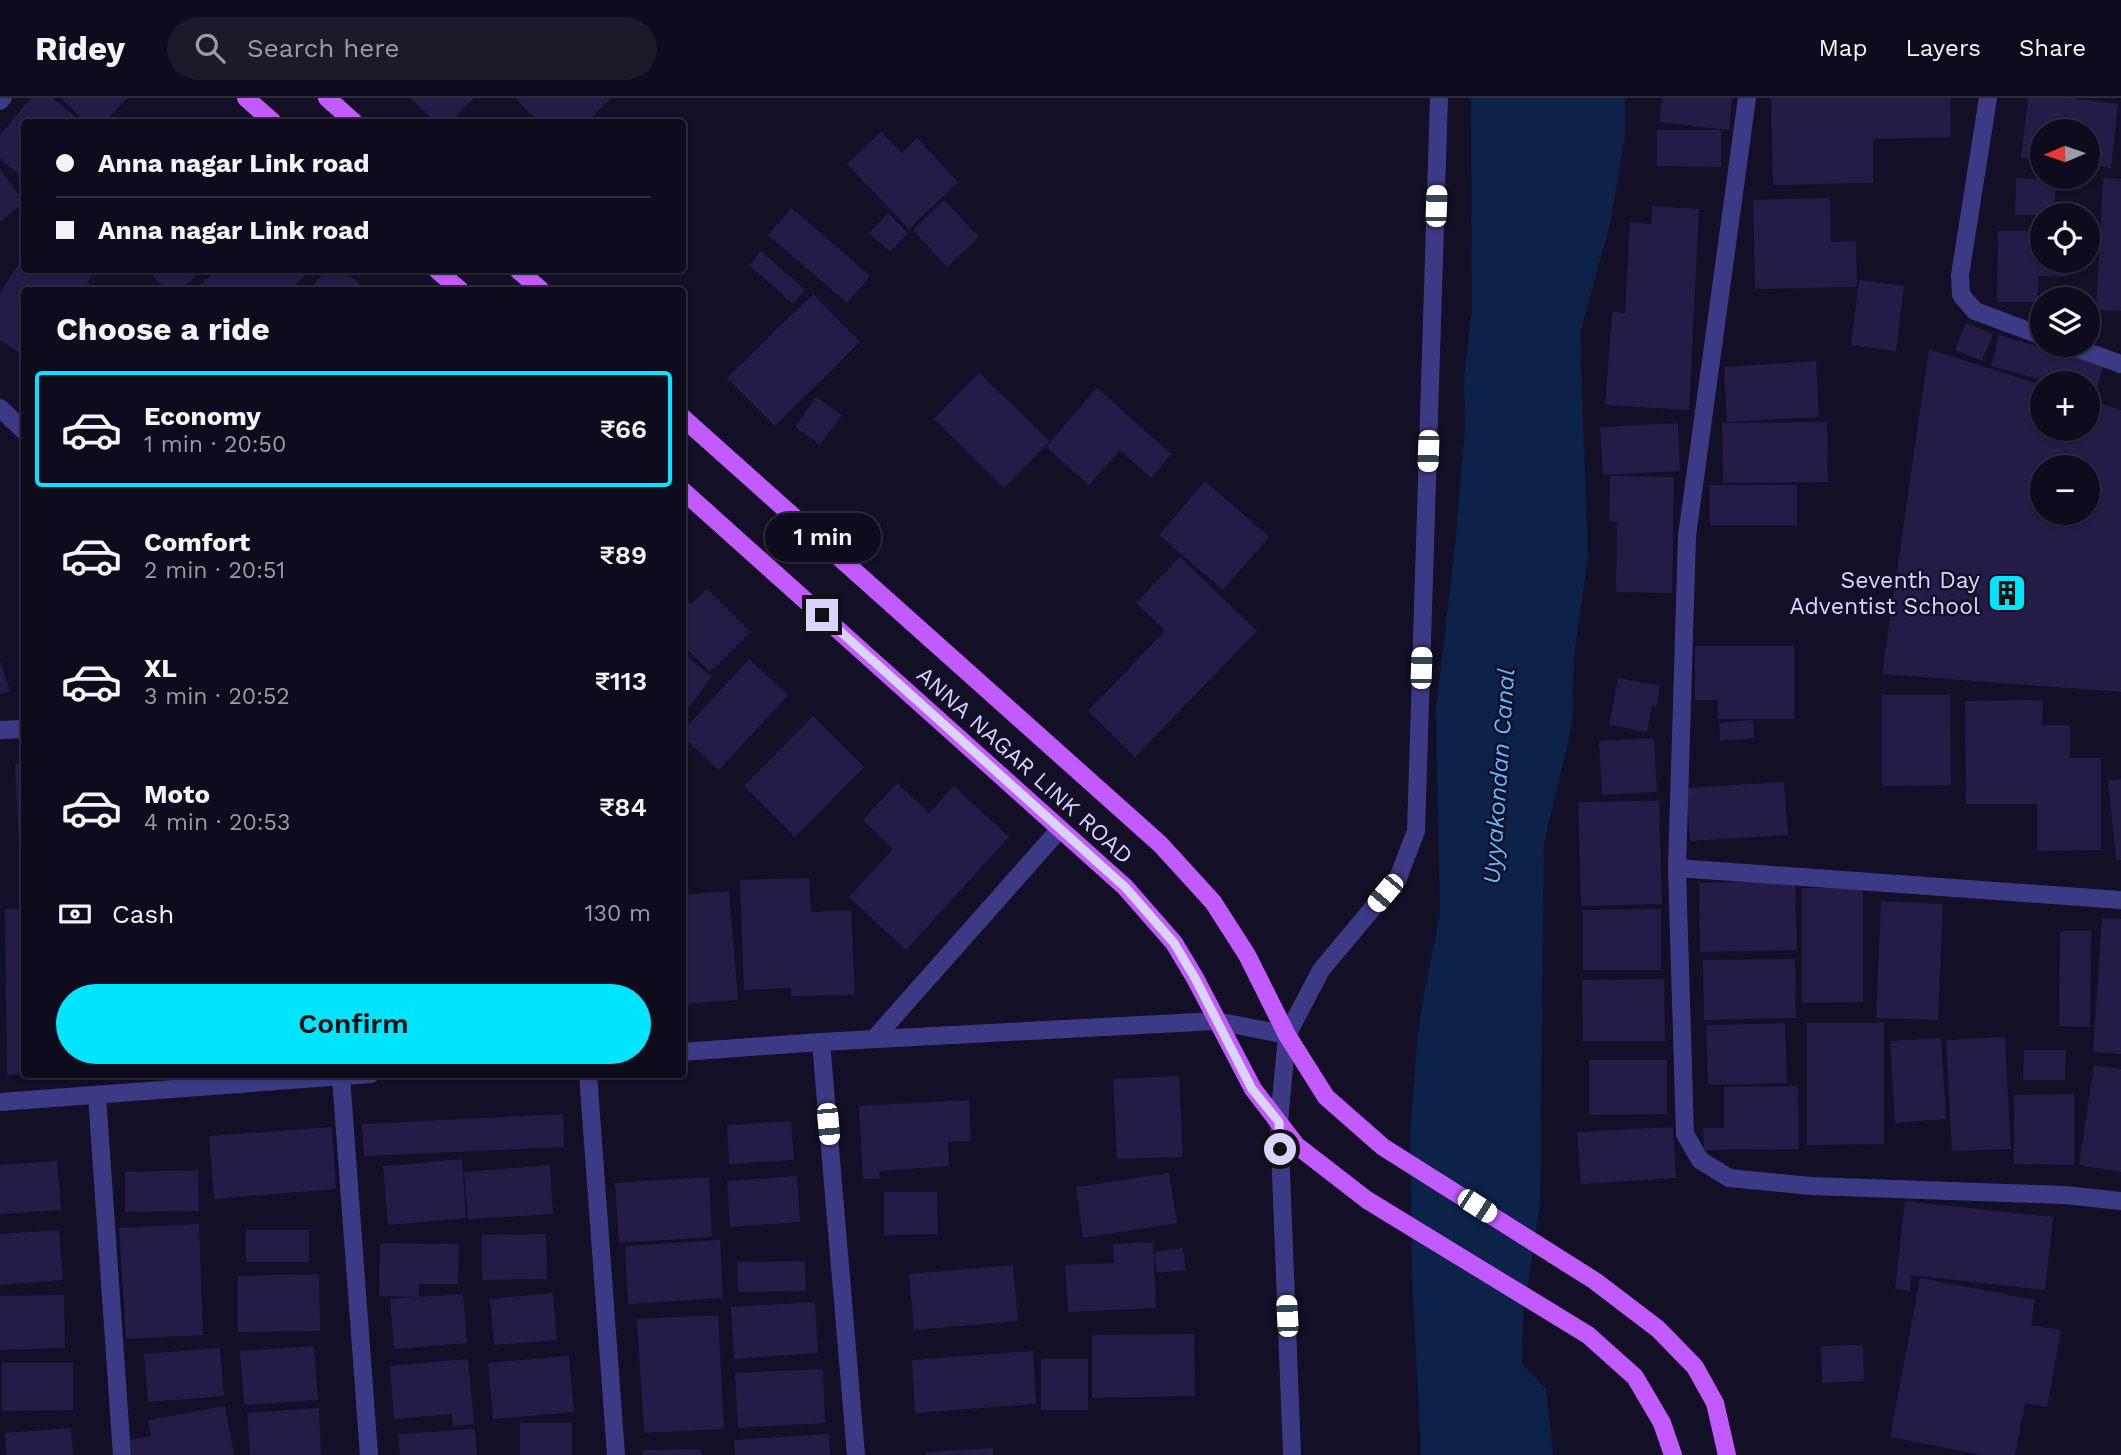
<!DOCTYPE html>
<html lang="en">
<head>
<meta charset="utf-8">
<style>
  body { margin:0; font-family:"Work Sans",sans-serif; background:#1c1929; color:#f1f3f6; height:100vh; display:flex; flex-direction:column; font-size:26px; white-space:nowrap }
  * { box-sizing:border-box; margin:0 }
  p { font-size:23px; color:#9b9ba3 }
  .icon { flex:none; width:38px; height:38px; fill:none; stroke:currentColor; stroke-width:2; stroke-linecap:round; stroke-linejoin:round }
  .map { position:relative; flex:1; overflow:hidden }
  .details { position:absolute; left:21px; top:189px; width:665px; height:791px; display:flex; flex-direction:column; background:#0e0b1c; border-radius:7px; box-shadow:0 2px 5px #0004,0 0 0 2px #2e2b3b }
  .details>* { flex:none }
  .top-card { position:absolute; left:21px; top:21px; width:665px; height:154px; border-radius:7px; box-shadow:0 2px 5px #0004,0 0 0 2px #2e2b3b; display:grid; align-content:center; height:154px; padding:0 35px; background:#0e0b1c }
  .needle { width:46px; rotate:268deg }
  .controls { position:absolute; left:2030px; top:21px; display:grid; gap:14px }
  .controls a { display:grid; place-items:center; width:70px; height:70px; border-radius:50%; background:#0e0b1c; box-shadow:0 2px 5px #0004,0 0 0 2px #2e2b3b; font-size:35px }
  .end { position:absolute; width:32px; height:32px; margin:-16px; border:9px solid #d9d4ff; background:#111; box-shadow:0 0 0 4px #111 }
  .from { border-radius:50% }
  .bubble { position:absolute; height:49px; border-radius:24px; background:#0e0b1c; box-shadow:0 2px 5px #0004,0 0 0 2px #2e2b3b; font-size:23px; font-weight:600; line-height:49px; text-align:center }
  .car { position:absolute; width:21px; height:42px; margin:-21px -10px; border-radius:9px; box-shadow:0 0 5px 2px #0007; background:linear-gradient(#fff 24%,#345 0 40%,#fff 0 76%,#345 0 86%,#fff 0) }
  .top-card b { display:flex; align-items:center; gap:24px; height:66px; font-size:26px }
  .top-card b+b { border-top:2px solid #2e2b3b }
  .top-card i { width:18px; height:18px; background:#f1f3f6 }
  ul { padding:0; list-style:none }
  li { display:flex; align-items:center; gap:21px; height:116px; margin:0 14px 10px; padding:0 21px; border:4px solid transparent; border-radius:7px }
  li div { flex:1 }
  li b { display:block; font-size:26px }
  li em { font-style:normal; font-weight:600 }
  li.current { border-color:#00e5ff }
  li>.icon { width:63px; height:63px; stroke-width:1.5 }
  h2 { padding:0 35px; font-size:32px; line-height:84px }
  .pay { display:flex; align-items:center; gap:18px; height:77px; padding:0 35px; font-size:26px }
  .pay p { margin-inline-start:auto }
  .primary-button { display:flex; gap:14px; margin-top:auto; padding:14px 35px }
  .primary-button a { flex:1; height:80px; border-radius:42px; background:#00e5ff; color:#111; font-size:28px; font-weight:600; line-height:80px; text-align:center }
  header { display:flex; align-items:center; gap:42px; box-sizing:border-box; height:98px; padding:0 35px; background:#0e0b1c; border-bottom:2px solid #2e2b3b }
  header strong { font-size:33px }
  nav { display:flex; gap:38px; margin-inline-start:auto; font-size:24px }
  .search { width:490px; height:63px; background:#1c1929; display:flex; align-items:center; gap:18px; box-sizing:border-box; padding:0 24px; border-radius:38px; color:#9b9ba3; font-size:26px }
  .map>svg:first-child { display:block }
</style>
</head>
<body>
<header>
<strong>Ridey</strong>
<div class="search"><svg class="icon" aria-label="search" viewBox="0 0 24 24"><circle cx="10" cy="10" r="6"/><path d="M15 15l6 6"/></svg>Search here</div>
<nav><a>Map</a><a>Layers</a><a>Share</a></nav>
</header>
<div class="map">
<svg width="2121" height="1357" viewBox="0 0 2121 1357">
  <rect width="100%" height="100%" fill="#130f26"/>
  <path fill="#0c2248" d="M 1471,0 L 1625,0 L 1625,39 L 1610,126 L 1580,236 L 1588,459 L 1574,558 L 1572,627 L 1544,745 L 1540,1106 L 1523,1217 L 1522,1266 L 1546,1291 L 1553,1357 L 1421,1357 L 1412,1176 L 1410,1037 L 1417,943 L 1424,896 L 1440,817 L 1436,612 L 1455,447 L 1465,329 L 1464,279 L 1472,212 Z"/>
  <g fill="#241b47" fill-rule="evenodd">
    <path d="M 31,0 L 53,0 L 79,22 L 77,24 L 24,24 L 24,81 L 0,61 L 0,37 Z"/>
    <path d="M 61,0 L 128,0 L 104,24 L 85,24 Z"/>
    <path d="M 410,0 L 474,0 L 450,24 L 436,24 Z"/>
    <path d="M 515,0 L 611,0 L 587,24 L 539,24 Z"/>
    <path d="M 1662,0 L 1732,0 L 1729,32 L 1659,24 Z"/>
    <path d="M 1771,0 L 1950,0 L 1951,39 L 1873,41 L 1873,85 L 1773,87 Z"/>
    <path d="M 2028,0 L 2070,0 L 2118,6 L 2111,70 L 2088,67 L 2088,33 L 2042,33 L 2042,62 L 2021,60 Z"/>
    <path d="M 1657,32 L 1721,32 L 1721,69 L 1657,68 Z"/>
    <path d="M 881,34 L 902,55 L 917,40 L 958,84 L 909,131 L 847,66 Z"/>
    <path d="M 0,71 L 24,104 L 0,124 Z"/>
    <path d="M 2016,80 L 2055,81 L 2055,117 L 2015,117 Z"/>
    <path d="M 2103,80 L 2121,81 L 2121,213 L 2096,212 Z"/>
    <path d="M 1830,100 L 1831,144 L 1856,143 L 1857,189 L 1755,191 L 1753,102 Z"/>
    <path d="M 944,102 L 979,139 L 947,169 L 913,132 Z"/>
    <path d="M 1652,108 L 1699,111 L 1689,312 L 1605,307 L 1612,214 L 1625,215 L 1630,124 L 1651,126 Z"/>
    <path d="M 792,110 L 870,178 L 847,205 L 768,137 Z"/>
    <path d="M 888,115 L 908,135 L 890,154 L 869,135 Z"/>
    <path d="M 1998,133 L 2042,133 L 2042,163 L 2068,163 L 2068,179 L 2038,178 L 2038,204 L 1997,204 Z"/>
    <path d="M 761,153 L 805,192 L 793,206 L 749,167 Z"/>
    <path d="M 24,157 L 24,172 L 91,172 L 94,174 L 87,185 L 99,192 L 24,192 L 24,258 L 0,242 L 0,195 Z"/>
    <path d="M 146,172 L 201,172 L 181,192 L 168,192 Z"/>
    <path d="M 216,172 L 311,172 L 290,192 L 195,192 Z"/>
    <path d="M 326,172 L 343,172 L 367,192 L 309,192 Z"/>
    <path d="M 1859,182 L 1904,188 L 1896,253 L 1851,247 Z"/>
    <path d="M 813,196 L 860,244 L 775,328 L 727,280 Z"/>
    <path d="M 1966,225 L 1993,236 L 1982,263 L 1955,252 Z"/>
    <path d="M 1999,237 L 2104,267 L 2095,298 L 2088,295 L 2088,285 L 2052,285 L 1991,268 Z"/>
    <path d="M 1929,251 L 2042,287 L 2042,331 L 2088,331 L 2088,302 L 2121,312 L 2121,594 L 1882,576 ZM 2042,369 L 2088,369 L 2088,415 L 2042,415 Z"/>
    <path d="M 1816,263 L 1819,319 L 1727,324 L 1724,269 Z"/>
    <path d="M 979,275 L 1050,343 L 1004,390 L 934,321 Z"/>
    <path d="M 1097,290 L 1171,356 L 1151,380 L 1120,352 L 1089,387 L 1046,349 Z"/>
    <path d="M 816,299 L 842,317 L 820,347 L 795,329 Z"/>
    <path d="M 1827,324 L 1828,384 L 1723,385 L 1722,325 Z"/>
    <path d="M 1678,325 L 1680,373 L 1603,377 L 1600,329 Z"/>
    <path d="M 1610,378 L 1674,379 L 1672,495 L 1616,494 L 1617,424 L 1609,423 Z"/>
    <path d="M 1205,383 L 1269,439 L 1223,492 L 1159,437 Z"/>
    <rect x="1710" y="387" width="87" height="40"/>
    <path d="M 1180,459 L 1257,533 L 1135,659 L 1088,613 L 1165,533 L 1136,505 Z"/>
    <path d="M 707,491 L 750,534 L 710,574 L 682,546 L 682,497 L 691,506 Z"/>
    <path d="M 1695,548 L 1794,548 L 1794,621 L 1718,621 L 1718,602 L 1695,602 Z"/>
    <path d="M 682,555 L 712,579 L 682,618 Z"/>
    <path d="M 749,561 L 788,597 L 719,672 L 682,638 L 682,634 Z"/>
    <path d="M 0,563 L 10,593 L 0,596 Z"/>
    <path d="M 1618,580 L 1660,588 L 1656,609 L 1652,608 L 1647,634 L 1609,627 Z"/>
    <path d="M 1882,597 L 1950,597 L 1951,687 L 1882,688 Z"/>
    <path d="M 2043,602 L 2042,627 L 2070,627 L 2070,660 L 2101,660 L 2101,752 L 2037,753 L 2037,706 L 1966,706 L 1965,603 Z"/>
    <path d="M 813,618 L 864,669 L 795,739 L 744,688 Z"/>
    <path d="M 1753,622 L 1754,640 L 1720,643 L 1719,625 Z"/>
    <path d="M 1654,640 L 1657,694 L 1602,697 L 1599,643 Z"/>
    <path d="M 24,665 L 24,750 L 19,750 L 15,666 Z"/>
    <path d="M 2121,681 L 2121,762 L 2116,762 L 2108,682 Z"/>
    <path d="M 1784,684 L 1788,737 L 1690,743 L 1686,690 Z"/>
    <path d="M 897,685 L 929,715 L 954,688 L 1009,739 L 906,852 L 849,799 L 893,751 L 863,722 Z"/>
    <path d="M 1659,703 L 1662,806 L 1581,808 L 1578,704 Z"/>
    <path d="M 809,780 L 811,814 L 851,812 L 855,897 L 791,898 L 791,890 L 744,892 L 740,782 Z"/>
    <path d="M 1795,783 L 1797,852 L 1700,854 L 1699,785 Z"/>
    <path d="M 1802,790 L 1863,790 L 1863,904 L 1802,905 Z"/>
    <path d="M 729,793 L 738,902 L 682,906 L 682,797 Z"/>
    <path d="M 1881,803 L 1943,806 L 1938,922 L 1876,920 Z"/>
    <path d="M 24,810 L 24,976 L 7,977 L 5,811 Z"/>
    <path d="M 1661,811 L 1661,872 L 1583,872 L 1583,812 Z"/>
    <path d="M 2102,820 L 2121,821 L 2121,956 L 2093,954 Z"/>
    <path d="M 2060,833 L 2091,833 L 2090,929 L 2059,928 Z"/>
    <path d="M 1795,861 L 1796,920 L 1704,922 L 1703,862 Z"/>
    <path d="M 1664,881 L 1665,943 L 1583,943 L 1582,882 Z"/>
    <path d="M 1785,925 L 1787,985 L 1708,987 L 1706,927 Z"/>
    <path d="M 1807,925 L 1884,925 L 1884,1046 L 1807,1047 Z"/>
    <path d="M 2005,939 L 2011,1051 L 1952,1053 L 1946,942 Z"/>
    <path d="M 1941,940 L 1946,1021 L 1895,1025 L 1890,943 Z"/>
    <path d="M 2024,952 L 2066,952 L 2065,982 L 2023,982 Z"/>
    <path d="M 1589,962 L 1667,962 L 1667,1016 L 1589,1017 Z"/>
    <path d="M 2094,967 L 2121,971 L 2121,1074 L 2079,1067 Z"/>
    <path d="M 1179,978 L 1183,1059 L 1117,1061 L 1113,981 Z"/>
    <path d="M 1798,988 L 1799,1051 L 1704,1052 L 1703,1030 L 1724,1030 L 1724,989 Z"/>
    <path d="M 2074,996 L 2074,1067 L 2014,1066 L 2014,997 Z"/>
    <path d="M 969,1002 L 971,1043 L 948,1044 L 949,1068 L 879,1073 L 880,1081 L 863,1081 L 859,1008 Z"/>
    <path d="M 563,1016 L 564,1049 L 364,1058 L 362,1026 Z"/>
    <path d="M 791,1023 L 794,1062 L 729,1066 L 727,1027 Z"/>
    <path d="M 332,1029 L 336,1091 L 214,1101 L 209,1038 Z"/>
    <path d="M 1673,1029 L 1676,1080 L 1581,1086 L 1577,1034 Z"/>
    <path d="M 462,1061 L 466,1120 L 388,1127 L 383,1068 Z"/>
    <path d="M 57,1063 L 61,1112 L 0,1116 L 0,1067 Z"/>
    <path d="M 550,1067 L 553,1116 L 468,1121 L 464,1074 Z"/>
    <path d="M 198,1072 L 199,1113 L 125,1114 L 125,1074 Z"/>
    <path d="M 1169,1075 L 1177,1125 L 1083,1140 L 1076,1089 Z"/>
    <path d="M 797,1078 L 800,1124 L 730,1129 L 727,1083 Z"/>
    <path d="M 709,1079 L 712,1139 L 619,1145 L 615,1085 Z"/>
    <path d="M 884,1094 L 937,1094 L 938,1136 L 884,1137 Z"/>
    <path d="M 1905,1103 L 2053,1119 L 2045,1192 L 1911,1177 L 1910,1193 L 1895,1191 Z"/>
    <path d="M 199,1126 L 203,1237 L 126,1241 L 119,1130 Z"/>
    <path d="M 59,1132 L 63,1182 L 0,1187 L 0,1136 Z"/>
    <rect x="246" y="1132" width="63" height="32"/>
    <path d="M 546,1136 L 547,1181 L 482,1182 L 482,1137 Z"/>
    <path d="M 720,1142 L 723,1200 L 628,1206 L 625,1148 Z"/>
    <path d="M 1153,1144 L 1156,1210 L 1068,1214 L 1065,1167 L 1114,1165 L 1113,1146 Z"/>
    <path d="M 380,1145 L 459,1146 L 458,1186 L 419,1186 L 419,1199 L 463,1196 L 467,1245 L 394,1251 L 390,1201 L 416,1199 L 379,1198 Z"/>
    <path d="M 1183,1150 L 1186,1172 L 1157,1175 L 1154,1154 Z"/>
    <path d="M 805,1163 L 806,1193 L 738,1194 L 737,1164 Z"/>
    <path d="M 1013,1167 L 1018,1223 L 914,1232 L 909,1176 Z"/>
    <path d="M 319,1176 L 320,1233 L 238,1234 L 238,1178 Z"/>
    <path d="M 1920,1180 L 2035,1202 L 2031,1227 L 2061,1232 L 2047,1309 L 2025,1305 L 2015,1357 L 1981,1357 L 1890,1339 Z"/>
    <path d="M 553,1195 L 557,1242 L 494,1247 L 490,1201 Z"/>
    <path d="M 64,1197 L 65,1250 L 0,1252 L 0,1198 Z"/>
    <path d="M 815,1204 L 818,1255 L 734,1261 L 731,1209 Z"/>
    <path d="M 718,1217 L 724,1331 L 644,1335 L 637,1221 Z"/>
    <path d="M 1194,1236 L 1195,1298 L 1092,1300 L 1092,1237 Z"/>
    <path d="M 1863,1247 L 1864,1283 L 1822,1285 L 1821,1248 Z"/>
    <path d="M 314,1248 L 318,1302 L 244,1307 L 240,1253 Z"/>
    <path d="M 220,1250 L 224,1298 L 148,1304 L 144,1256 Z"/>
    <path d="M 1033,1253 L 1036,1306 L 915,1315 L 912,1262 Z"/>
    <path d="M 569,1258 L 574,1314 L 493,1321 L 488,1265 Z"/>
    <path d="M 468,1261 L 474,1326 L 453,1328 L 452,1316 L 394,1321 L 390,1268 Z"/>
    <rect x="1041" y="1261" width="47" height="51"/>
    <path d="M 2,1265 L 73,1265 L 73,1312 L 2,1313 Z"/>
    <path d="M 823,1271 L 825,1325 L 738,1330 L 735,1275 Z"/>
    <path d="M 225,1308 L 234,1357 L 132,1357 L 130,1342 L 151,1338 L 148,1322 Z"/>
    <path d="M 319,1310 L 321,1357 L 250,1357 L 247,1315 Z"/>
    <rect x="520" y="1325" width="52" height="32"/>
    <path d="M 71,1330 L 73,1357 L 7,1357 L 5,1335 Z"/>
    <path d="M 475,1331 L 477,1357 L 400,1357 L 398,1336 Z"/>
    <path d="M 829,1336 L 830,1357 L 735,1357 L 734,1342 Z"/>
    <path d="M 993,1350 L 993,1357 L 926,1357 L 926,1354 Z"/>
    <path d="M 701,1351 L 701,1357 L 643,1357 L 643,1352 Z"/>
  </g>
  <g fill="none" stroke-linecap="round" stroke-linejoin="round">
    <g stroke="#3d3a85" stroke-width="18">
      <path d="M 1747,0 L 1687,438 L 1677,770 L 1685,1036 L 1700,1062 L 1729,1080 L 1811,1088 L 2065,1097 L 2121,1103"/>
      <path d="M 1988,0 L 1960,177 L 1961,197 L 1975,213 L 2042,238"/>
      <path d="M 0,3 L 3,0"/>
      <path d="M 2068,247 L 2121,266"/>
      <path d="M 0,310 L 24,333"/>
      <path d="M 0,632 L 24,631"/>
      <path d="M 1677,770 L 2121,802"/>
      <path d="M 874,941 L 1060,731"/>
      <path d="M 821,944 L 856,1357"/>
      <path d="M 682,954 L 821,944 L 1216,923 L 1287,937 L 1321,872 L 1398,780 L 1416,733 L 1439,0"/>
      <path d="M 588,976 L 616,1357"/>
      <path d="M 341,979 L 369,1357"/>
      <path d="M 97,998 L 122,1357"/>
      <path d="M 0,1004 L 371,976"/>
    </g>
    <path stroke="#3d3a85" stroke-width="18" d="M 1287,937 L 1279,1024 L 1292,1357"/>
    <g stroke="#c25bff" stroke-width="18">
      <path d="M 246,0 L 273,24"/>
      <path d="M 327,0 L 354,24"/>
      <path d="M 437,172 L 460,192"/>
      <path d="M 518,172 L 541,192"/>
      <path d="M 682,319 L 1160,746 L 1213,804 L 1247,857 L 1287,937 L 1326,999 L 1383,1049 L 1595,1183 L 1658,1231 L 1695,1269 L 1715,1305 L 1727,1357"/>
      <path d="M 682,392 L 1125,789 L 1174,845 L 1195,880 L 1253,991 L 1296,1047 L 1367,1102 L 1588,1237 L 1635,1279 L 1662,1325 L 1673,1357"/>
    </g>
  </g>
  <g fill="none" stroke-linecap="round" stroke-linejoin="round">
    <path stroke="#d9d4ff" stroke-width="9" d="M 822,517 L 1125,789 L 1174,845 L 1195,880 L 1252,991 L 1279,1024 L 1280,1051"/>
  </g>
  <defs>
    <g id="building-square" transform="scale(2.0125)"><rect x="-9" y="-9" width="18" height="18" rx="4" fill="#00e5ff" stroke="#130f26"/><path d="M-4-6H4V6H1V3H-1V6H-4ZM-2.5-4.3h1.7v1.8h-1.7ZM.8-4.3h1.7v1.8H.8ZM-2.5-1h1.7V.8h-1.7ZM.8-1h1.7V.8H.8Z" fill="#111"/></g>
  </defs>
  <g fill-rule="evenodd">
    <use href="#building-square" x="2007" y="495"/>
  </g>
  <g text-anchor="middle" stroke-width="5" stroke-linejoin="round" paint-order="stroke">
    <g font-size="23" fill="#d9d4ff" stroke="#130f26" text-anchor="end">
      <text x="1980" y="490">Seventh Day<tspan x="1980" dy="26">Adventist School</tspan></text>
    </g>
    <g font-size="23" fill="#d9d4ff" stroke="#130f26">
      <text transform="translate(1025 667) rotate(42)" y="8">ANNA NAGAR LINK ROAD</text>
    </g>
    <g font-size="24" font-style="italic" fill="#62b6ff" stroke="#130f26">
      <text transform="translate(1499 678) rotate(-86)" y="8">Uyyakondan Canal</text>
    </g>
  </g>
</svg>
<div class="controls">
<a><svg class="needle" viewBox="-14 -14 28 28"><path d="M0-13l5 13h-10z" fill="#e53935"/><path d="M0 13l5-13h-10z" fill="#9b9ba3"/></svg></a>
<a><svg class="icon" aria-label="locate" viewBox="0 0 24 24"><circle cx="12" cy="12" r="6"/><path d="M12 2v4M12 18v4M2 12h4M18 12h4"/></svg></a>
<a><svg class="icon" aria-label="layers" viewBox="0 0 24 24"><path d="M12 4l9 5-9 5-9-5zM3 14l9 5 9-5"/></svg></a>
<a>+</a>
<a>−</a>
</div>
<i class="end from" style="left:1280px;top:1051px"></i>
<i class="end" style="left:822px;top:517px"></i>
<div class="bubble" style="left:765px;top:415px;width:116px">1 min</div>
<i class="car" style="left:1436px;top:108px;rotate:2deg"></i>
<i class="car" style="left:1428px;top:353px;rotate:182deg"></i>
<i class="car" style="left:1421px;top:570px;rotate:2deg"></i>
<i class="car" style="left:1385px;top:795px;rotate:220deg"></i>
<i class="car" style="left:828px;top:1026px;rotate:175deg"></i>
<i class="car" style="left:1477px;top:1108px;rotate:123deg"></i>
<i class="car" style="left:1287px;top:1218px;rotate:357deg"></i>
<div class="top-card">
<b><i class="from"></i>Anna nagar Link road</b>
<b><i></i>Anna nagar Link road</b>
</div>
<section class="details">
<h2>Choose a ride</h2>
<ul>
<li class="current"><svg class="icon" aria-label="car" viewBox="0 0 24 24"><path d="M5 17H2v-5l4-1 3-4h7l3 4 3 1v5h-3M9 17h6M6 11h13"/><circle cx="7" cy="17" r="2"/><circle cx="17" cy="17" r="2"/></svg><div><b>Economy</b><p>1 min · 20:50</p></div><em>₹66</em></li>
<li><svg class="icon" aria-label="car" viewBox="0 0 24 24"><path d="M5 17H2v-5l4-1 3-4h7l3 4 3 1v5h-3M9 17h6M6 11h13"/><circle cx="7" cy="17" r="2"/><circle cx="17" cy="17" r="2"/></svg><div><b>Comfort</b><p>2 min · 20:51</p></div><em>₹89</em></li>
<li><svg class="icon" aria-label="car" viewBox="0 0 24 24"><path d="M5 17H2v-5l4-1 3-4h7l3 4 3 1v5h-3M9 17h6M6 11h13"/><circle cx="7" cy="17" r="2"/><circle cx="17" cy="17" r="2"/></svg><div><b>XL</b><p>3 min · 20:52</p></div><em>₹113</em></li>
<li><svg class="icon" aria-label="car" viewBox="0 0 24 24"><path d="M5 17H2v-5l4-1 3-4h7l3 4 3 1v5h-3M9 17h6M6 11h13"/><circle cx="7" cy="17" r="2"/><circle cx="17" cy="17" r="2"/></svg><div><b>Moto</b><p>4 min · 20:53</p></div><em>₹84</em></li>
</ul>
<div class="pay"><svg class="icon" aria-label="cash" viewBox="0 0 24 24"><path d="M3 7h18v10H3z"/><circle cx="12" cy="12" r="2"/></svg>Cash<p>130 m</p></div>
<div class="primary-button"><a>Confirm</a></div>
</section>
</div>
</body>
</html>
